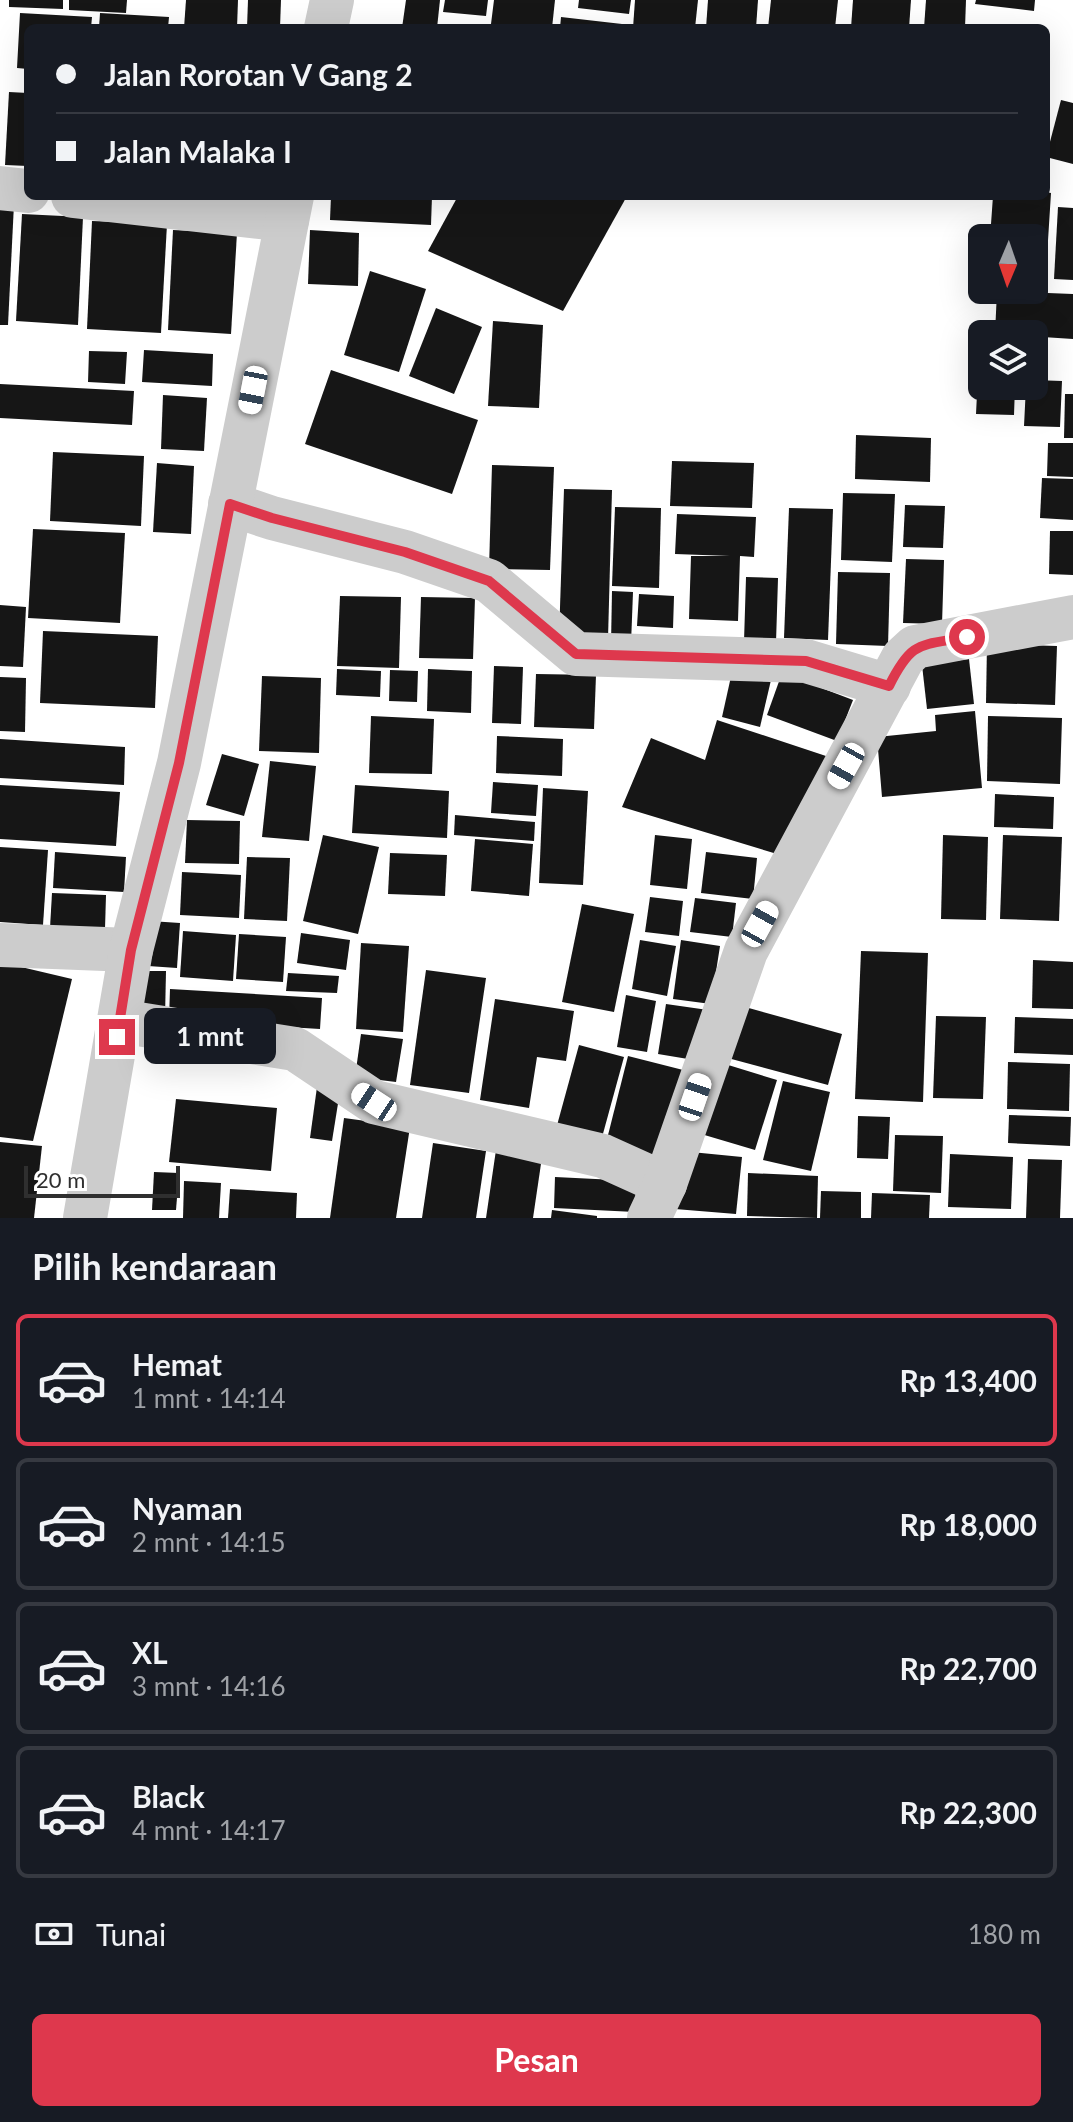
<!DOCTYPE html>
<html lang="id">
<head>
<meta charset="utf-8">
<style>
  body { margin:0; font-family:Lato,sans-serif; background:#20242c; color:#f1f3f6; height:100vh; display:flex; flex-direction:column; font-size:30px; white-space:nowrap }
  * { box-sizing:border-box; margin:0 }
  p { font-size:26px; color:#9ea1a6 }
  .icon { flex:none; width:44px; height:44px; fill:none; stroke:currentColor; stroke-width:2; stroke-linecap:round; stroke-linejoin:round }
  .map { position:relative; height:1218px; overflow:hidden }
  .side { display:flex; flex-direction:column; background:#171b24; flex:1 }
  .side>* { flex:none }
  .hud { position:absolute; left:24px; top:24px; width:1026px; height:176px; border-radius:12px; box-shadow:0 8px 32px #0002; display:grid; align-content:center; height:176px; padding:0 32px; background:#171b24 }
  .needle { width:52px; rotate:182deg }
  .controls { position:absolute; left:968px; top:224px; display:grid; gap:16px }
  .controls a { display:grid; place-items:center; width:80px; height:80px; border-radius:12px; background:#171b24; box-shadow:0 8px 32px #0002; font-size:40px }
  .scale { position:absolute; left:24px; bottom:20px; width:156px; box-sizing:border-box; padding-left:8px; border:4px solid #2f2f2f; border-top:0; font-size:22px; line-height:28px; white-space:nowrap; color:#2f2f2f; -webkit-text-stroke:6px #fff; paint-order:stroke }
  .end { position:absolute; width:36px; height:36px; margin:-18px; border:10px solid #de384d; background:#fff; box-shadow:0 0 0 4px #fff }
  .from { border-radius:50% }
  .bubble { position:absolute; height:56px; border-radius:12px; background:#171b24; box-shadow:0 8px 32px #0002; font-size:26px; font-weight:700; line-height:56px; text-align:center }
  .car { position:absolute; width:24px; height:48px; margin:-24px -12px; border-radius:10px; box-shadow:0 0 6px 2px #0007; background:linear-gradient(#fff 24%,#345 0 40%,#fff 0 76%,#345 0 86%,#fff 0) }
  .hud b { display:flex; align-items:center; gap:28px; height:76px; font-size:30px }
  .hud b+b { border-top:2px solid #363941 }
  .hud i { width:20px; height:20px; background:#f1f3f6 }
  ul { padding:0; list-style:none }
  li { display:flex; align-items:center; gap:24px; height:132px; margin:0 16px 12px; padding:0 16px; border:4px solid #363941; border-radius:12px }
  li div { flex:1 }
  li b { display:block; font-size:30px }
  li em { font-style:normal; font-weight:700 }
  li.selected { border-color:#de384d }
  li>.icon { width:72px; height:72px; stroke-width:1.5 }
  h2 { padding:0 32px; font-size:36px; line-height:96px }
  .pay { display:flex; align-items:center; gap:20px; height:88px; padding:0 32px; font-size:30px }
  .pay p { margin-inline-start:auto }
  .primary-button { display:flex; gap:16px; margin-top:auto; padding:16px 32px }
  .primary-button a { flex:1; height:92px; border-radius:12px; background:#de384d; color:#fff; font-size:32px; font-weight:700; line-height:92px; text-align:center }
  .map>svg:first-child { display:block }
</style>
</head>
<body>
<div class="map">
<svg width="1073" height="1218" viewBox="0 0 1073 1218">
  <rect width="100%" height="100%" fill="#fff"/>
  <g fill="#161616">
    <path d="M 9,0 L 63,0 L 63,9 L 9,7 Z"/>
    <path d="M 69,0 L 127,0 L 126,13 L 69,10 Z"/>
    <path d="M 186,0 L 238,0 L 237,28 L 184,28 Z"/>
    <path d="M 248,0 L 281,0 L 280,28 L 247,28 Z"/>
    <path d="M 406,0 L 440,0 L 437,28 L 402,28 Z"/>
    <path d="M 445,0 L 488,0 L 486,16 L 443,12 Z"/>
    <path d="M 494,0 L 555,0 L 552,28 L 491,24 Z"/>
    <path d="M 579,0 L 631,0 L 629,14 L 578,8 Z"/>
    <path d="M 635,0 L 698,0 L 695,28 L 633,28 Z"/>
    <path d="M 708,0 L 758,0 L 756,28 L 706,28 Z"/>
    <path d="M 771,0 L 838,0 L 835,28 L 768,28 Z"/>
    <path d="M 853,0 L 911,0 L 909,28 L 851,28 Z"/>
    <path d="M 926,0 L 966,0 L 965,28 L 924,28 Z"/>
    <path d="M 976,0 L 1035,0 L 1034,11 L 975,4 Z"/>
    <path d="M 20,13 L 92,17 L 91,28 L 28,28 L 28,69 L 17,68 Z"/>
    <path d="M 100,13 L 169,17 L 168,28 L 99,28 Z"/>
    <path d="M 561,17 L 622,24 L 622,28 L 560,28 Z"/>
    <path d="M 9,92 L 28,93 L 28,166 L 5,165 Z"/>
    <path d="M 1061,100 L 1073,103 L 1073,164 L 1046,157 Z"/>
    <path d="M 1046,192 L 1051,193 L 1045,288 L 1034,287 L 1034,238 L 990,238 L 993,196 L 1046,196 Z"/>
    <path d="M 331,196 L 432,196 L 431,225 L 330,220 Z"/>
    <path d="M 458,196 L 627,196 L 563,311 L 428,251 Z"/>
    <path d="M 0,203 L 14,204 L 8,325 L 0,325 Z"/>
    <path d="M 1058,207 L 1073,208 L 1073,280 L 1054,279 Z"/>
    <path d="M 22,214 L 83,217 L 78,325 L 16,321 Z"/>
    <path d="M 92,221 L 167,224 L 161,333 L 87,329 Z"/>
    <path d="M 173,230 L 237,233 L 231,334 L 168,330 Z"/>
    <path d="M 310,230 L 359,233 L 358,286 L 308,284 Z"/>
    <path d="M 370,271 L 426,289 L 399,372 L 344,355 Z"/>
    <path d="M 997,291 L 1073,294 L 1073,339 L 995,334 Z"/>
    <path d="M 436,308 L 482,327 L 454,394 L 409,376 Z"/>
    <path d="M 493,321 L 543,325 L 539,408 L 488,406 Z"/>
    <path d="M 144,350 L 213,354 L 212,386 L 142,382 Z"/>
    <path d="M 89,351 L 127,352 L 125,384 L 88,382 Z"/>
    <path d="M 331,370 L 478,420 L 452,494 L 305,444 Z"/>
    <path d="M 978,374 L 982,374 L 982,386 L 1015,386 L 1014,415 L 976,414 Z"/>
    <path d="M 1034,380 L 1062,381 L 1060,427 L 1024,426 L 1026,386 L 1034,386 Z"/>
    <path d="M 0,384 L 134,391 L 132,425 L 0,418 Z"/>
    <path d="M 1065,394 L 1073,394 L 1073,438 L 1064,438 Z"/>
    <path d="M 163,395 L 207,398 L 204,451 L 161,449 Z"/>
    <path d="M 856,435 L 931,438 L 930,482 L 855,479 Z"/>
    <path d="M 1048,443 L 1073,443 L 1073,477 L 1047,476 Z"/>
    <path d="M 53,452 L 144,456 L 141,526 L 50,521 Z"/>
    <path d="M 672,461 L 754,463 L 752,508 L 670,506 Z"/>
    <path d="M 157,463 L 194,466 L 191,534 L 153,532 Z"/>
    <path d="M 492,465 L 554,467 L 550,570 L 489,569 Z"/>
    <path d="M 1042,478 L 1073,479 L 1073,520 L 1040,518 Z"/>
    <path d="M 564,489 L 612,490 L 608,639 L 559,637 Z"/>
    <path d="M 843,493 L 895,494 L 892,562 L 841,560 Z"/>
    <path d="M 905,505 L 945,506 L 943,548 L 903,547 Z"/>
    <path d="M 615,507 L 661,508 L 659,588 L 612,586 Z"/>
    <path d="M 789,508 L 833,509 L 828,640 L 784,638 Z"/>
    <path d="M 677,514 L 756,517 L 754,557 L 740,556 L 738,621 L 689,619 L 691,556 L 730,556 L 675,554 Z"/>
    <path d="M 33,529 L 125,533 L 120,623 L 28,618 Z"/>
    <path d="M 1050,531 L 1073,531 L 1073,575 L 1049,574 Z"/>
    <path d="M 906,559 L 944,560 L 942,624 L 903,623 Z"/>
    <path d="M 838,572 L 890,573 L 888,646 L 836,644 Z"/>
    <path d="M 746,577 L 778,578 L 776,643 L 744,642 Z"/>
    <path d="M 612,591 L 633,592 L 631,644 L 611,644 Z"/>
    <path d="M 639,594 L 674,596 L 673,628 L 637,626 Z"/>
    <path d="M 340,596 L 401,597 L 399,668 L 337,666 Z"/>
    <path d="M 421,597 L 475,598 L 473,659 L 419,658 Z"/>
    <path d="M 0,605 L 26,607 L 23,667 L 0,666 Z"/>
    <path d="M 43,631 L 158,636 L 155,708 L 40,703 Z"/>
    <path d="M 987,644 L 1057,646 L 1055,705 L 986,703 Z"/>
    <path d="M 969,659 L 974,704 L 927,709 L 922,665 Z"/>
    <path d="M 494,666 L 523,667 L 521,724 L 492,723 Z"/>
    <path d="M 337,669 L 381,671 L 380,697 L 336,695 Z"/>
    <path d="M 428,669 L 472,671 L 471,713 L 427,711 Z"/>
    <path d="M 390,670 L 418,671 L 417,702 L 389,701 Z"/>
    <path d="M 732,672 L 771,680 L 760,727 L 722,717 Z"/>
    <path d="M 782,673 L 853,700 L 837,741 L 767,715 Z"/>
    <path d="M 536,674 L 596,675 L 594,729 L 534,727 Z"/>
    <path d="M 262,676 L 321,678 L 319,753 L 259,751 Z"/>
    <path d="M 0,677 L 26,678 L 25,732 L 0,731 Z"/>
    <path d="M 975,711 L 982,788 L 882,797 L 877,737 L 936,731 L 935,715 Z"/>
    <path d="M 371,716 L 434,719 L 432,774 L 369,773 Z"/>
    <path d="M 988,716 L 1062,718 L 1060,784 L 987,781 Z"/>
    <path d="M 717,720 L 832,758 L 787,857 L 622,807 L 651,738 L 705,760 Z"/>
    <path d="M 497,736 L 563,739 L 562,776 L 496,773 Z"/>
    <path d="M 0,739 L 125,747 L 124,785 L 0,778 Z"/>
    <path d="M 222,754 L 259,764 L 244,816 L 206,805 Z"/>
    <path d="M 270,761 L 316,766 L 309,841 L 262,837 Z"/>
    <path d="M 493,782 L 538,785 L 536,816 L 491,813 Z"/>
    <path d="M 0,785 L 120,792 L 116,846 L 0,839 Z"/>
    <path d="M 355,785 L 449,791 L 447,838 L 352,833 Z"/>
    <path d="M 543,788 L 588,791 L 583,885 L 539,883 Z"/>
    <path d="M 995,794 L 1054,797 L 1053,829 L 994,827 Z"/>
    <path d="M 455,815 L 535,822 L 534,841 L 454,835 Z"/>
    <path d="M 187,820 L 240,821 L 239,864 L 185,863 Z"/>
    <path d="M 323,835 L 379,847 L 358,934 L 303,921 Z"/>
    <path d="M 655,835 L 692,839 L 687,889 L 650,885 Z"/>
    <path d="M 943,835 L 988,837 L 986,920 L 941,919 Z"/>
    <path d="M 1003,835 L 1062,837 L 1059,921 L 1000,919 Z"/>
    <path d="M 475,839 L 533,844 L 529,896 L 471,891 Z"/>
    <path d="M 0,847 L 48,850 L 43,925 L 0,922 Z"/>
    <path d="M 55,852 L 126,857 L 124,892 L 53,888 Z"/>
    <path d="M 706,852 L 757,858 L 753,899 L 701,893 Z"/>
    <path d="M 390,853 L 447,855 L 445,896 L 388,894 Z"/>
    <path d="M 247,857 L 290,858 L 287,921 L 244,919 Z"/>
    <path d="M 182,872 L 241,875 L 239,918 L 180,915 Z"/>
    <path d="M 52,893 L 106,895 L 105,929 L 50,928 Z"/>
    <path d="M 650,897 L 683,901 L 679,936 L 645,932 Z"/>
    <path d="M 695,898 L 736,903 L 732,937 L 690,932 Z"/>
    <path d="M 582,904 L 634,914 L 614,1012 L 562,1002 Z"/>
    <path d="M 150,921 L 180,923 L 177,968 L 148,966 Z"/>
    <path d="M 183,931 L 236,935 L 233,981 L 180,977 Z"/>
    <path d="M 301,933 L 350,940 L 346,970 L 297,963 Z"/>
    <path d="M 239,934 L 286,937 L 283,982 L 236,979 Z"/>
    <path d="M 640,940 L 676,946 L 667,996 L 632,989 Z"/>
    <path d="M 681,940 L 720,946 L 711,1004 L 673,999 Z"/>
    <path d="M 361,943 L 409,946 L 403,1032 L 356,1029 Z"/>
    <path d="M 861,951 L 928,953 L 923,1102 L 855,1099 Z"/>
    <path d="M 1033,960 L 1073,962 L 1073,1009 L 1032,1008 Z"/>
    <path d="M 0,962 L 72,979 L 33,1141 L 0,1137 Z"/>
    <path d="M 426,970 L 486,978 L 469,1093 L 410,1085 Z"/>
    <path d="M 140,971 L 166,971 L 165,1017 L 139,1016 Z"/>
    <path d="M 288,973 L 339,976 L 337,993 L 286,991 Z"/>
    <path d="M 170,989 L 322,998 L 320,1029 L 169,1020 Z"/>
    <path d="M 626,995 L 656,1001 L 647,1052 L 617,1047 Z"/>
    <path d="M 495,999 L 574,1011 L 566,1061 L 537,1057 L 529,1108 L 480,1100 Z"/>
    <path d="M 666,1004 L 708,1010 L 700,1061 L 658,1054 Z"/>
    <path d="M 738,1005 L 842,1034 L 828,1085 L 724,1057 Z"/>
    <path d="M 936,1016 L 986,1017 L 983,1099 L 933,1098 Z"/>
    <path d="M 1015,1017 L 1073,1019 L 1073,1055 L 1014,1053 Z"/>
    <path d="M 361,1034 L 403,1039 L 396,1082 L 355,1077 Z"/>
    <path d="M 579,1045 L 624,1057 L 601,1141 L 556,1129 Z"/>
    <path d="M 628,1056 L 691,1072 L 668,1159 L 606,1143 Z"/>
    <path d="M 712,1060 L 777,1080 L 755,1150 L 691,1131 Z"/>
    <path d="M 1008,1062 L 1070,1064 L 1069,1111 L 1007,1109 Z"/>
    <path d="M 783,1081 L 830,1092 L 811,1171 L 763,1160 Z"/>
    <path d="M 317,1087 L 340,1091 L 332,1141 L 310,1138 Z"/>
    <path d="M 176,1099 L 277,1108 L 271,1171 L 169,1162 Z"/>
    <path d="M 1009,1115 L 1071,1117 L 1070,1146 L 1008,1143 Z"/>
    <path d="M 858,1116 L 890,1117 L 888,1159 L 857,1158 Z"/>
    <path d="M 344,1118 L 410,1127 L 396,1218 L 330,1218 Z"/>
    <path d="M 895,1135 L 943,1136 L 941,1193 L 893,1191 Z"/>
    <path d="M 0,1142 L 42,1146 L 34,1218 L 0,1218 Z"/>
    <path d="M 433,1143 L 486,1151 L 476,1218 L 422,1218 Z"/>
    <path d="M 496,1150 L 542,1157 L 533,1218 L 486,1218 Z"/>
    <path d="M 681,1151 L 742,1157 L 736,1214 L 675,1209 Z"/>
    <path d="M 950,1154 L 1013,1157 L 1011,1209 L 948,1207 Z"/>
    <path d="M 1028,1159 L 1062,1160 L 1060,1218 L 1026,1218 Z"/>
    <path d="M 154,1172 L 179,1173 L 176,1210 L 152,1210 Z"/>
    <path d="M 748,1173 L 818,1176 L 817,1218 L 747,1216 Z"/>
    <path d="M 555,1177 L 636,1181 L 635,1212 L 554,1208 Z"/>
    <path d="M 184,1181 L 221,1183 L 219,1218 L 183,1218 Z"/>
    <path d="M 230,1189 L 297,1193 L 296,1218 L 228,1218 Z"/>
    <path d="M 821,1191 L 861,1192 L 861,1218 L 820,1218 Z"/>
    <path d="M 872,1193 L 930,1195 L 929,1218 L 871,1218 Z"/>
    <path d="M 552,1210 L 597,1216 L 597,1218 L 551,1218 Z"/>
  </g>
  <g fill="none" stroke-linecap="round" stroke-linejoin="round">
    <g stroke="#ccc" stroke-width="44">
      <path d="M 0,188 L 28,191"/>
      <path d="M 73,196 L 287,220"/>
      <path d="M 230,504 L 272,518 L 405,552 L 489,581 L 576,654 L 806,661 L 889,686"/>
      <path d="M 0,945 L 131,950"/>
      <path d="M 119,1021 L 295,1049 L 374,1102 L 603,1156 L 665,1184"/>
      <path d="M 649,1218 L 665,1184 L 746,951 L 903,658 L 915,647 L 1073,617"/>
    </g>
    <g stroke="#ccc" stroke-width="44">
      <path d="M 326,28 L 332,0"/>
      <path d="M 85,1218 L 131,950 L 179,763 L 292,196"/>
    </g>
  </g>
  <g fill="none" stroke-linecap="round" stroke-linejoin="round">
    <path stroke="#de384d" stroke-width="10" d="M 117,1037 L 131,950 L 179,763 L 230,504 L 272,518 L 405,552 L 489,581 L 576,654 L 806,661 L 889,686 C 912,640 919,646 967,637"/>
  </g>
</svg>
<div class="controls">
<a><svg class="needle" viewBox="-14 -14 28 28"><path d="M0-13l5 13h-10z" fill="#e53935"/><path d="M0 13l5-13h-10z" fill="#9ea1a6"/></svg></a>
<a><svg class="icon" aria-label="layers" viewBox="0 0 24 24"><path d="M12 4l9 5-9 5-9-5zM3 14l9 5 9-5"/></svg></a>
</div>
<div class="scale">20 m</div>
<i class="end from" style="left:967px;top:637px"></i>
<i class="end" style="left:117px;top:1037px"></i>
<div class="bubble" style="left:144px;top:1008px;width:132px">1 mnt</div>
<i class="car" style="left:253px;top:390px;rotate:191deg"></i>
<i class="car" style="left:846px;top:766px;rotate:209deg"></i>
<i class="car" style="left:760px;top:924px;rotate:29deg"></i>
<i class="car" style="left:695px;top:1097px;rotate:19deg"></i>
<i class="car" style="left:374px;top:1102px;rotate:303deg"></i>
<div class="hud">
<b><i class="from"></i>Jalan Rorotan V Gang 2</b>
<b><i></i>Jalan Malaka I</b>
</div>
</div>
<section class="side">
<h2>Pilih kendaraan</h2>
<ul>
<li class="selected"><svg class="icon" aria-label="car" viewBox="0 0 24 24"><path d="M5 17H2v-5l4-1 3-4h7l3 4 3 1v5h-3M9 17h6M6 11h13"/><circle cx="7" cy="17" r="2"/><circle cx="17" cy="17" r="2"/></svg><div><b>Hemat</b><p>1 mnt · 14:14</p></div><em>Rp 13,400</em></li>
<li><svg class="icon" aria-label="car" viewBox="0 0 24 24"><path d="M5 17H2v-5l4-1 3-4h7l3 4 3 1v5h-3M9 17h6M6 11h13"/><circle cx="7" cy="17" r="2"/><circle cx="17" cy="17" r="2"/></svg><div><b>Nyaman</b><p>2 mnt · 14:15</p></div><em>Rp 18,000</em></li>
<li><svg class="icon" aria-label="car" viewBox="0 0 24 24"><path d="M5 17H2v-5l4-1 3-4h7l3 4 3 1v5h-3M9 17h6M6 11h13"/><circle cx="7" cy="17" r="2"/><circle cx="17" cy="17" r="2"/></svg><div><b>XL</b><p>3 mnt · 14:16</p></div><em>Rp 22,700</em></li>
<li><svg class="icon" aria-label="car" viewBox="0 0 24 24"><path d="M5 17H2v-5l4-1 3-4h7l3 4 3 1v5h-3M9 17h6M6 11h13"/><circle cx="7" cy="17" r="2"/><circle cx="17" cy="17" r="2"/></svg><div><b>Black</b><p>4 mnt · 14:17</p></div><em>Rp 22,300</em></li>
</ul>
<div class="pay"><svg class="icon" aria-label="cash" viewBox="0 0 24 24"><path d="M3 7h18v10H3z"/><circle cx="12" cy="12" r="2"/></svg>Tunai<p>180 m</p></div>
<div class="primary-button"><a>Pesan</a></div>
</section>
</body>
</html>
